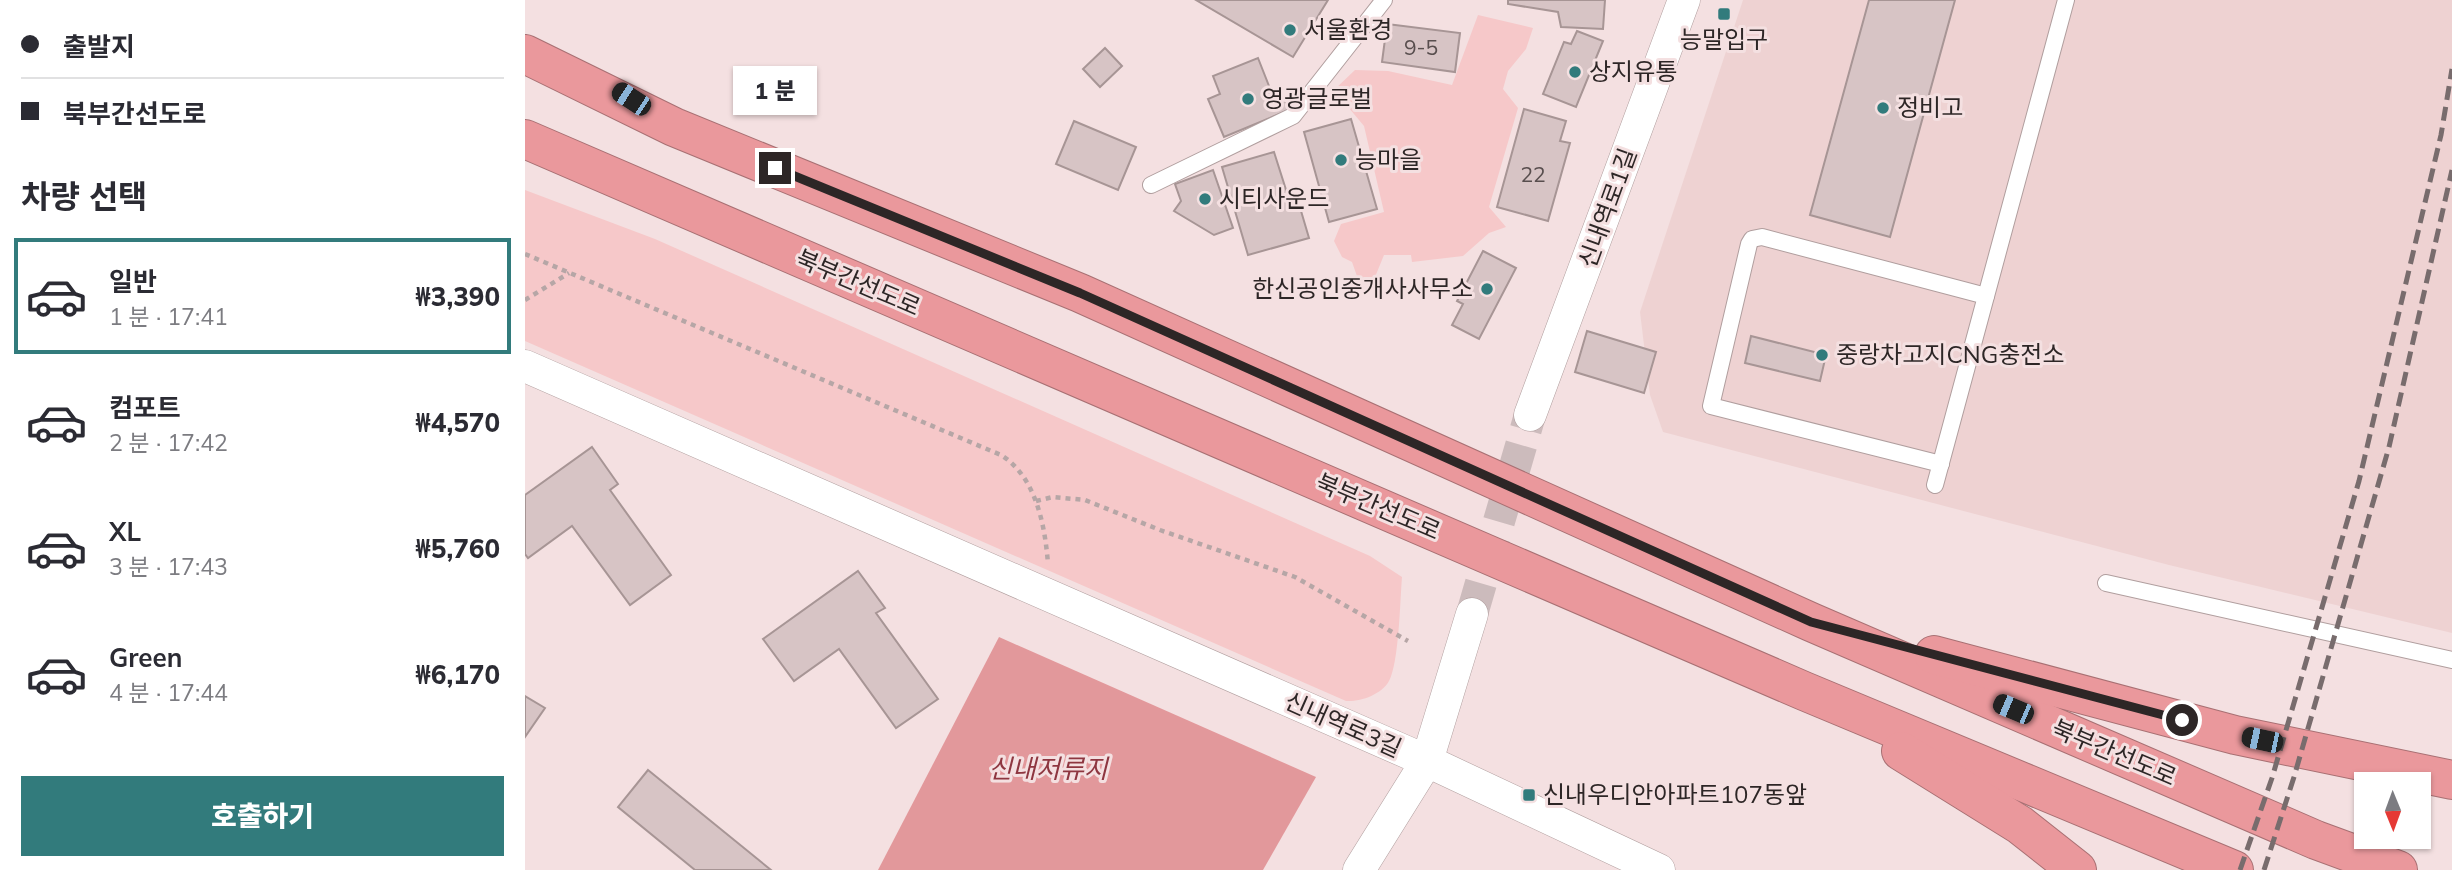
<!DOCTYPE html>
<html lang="ko">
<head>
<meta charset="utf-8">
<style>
  body { margin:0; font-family:Mulish,"Noto Sans KR",sans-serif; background:#f7f7f7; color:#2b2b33; height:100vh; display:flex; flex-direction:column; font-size:26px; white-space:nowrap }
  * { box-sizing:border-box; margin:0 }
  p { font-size:23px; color:#7c7c81 }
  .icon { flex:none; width:38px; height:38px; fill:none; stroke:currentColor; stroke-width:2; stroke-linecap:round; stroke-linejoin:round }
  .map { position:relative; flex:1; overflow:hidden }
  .drawer { display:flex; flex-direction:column; background:#fff; width:525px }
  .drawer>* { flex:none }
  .guide { display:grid; align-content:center; height:154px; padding:0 21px; background:#fff }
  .needle { width:46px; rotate:179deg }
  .tools { position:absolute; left:1829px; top:772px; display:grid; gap:14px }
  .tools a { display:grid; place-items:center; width:77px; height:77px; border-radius:0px; background:#fff; box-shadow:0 2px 5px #0004; font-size:35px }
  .end { position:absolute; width:32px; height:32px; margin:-16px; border:9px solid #2d2626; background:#fff; box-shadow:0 0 0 4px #fff }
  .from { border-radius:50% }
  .bubble { position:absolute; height:49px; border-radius:0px; background:#fff; box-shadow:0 2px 5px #0004; font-size:23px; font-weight:800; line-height:49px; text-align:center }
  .car { position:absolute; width:21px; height:42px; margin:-21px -10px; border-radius:9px; box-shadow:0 0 5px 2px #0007; background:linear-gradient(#222 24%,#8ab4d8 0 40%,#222 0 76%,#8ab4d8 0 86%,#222 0) }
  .guide b { display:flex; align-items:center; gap:24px; height:66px; font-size:26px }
  .guide b+b { border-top:2px solid #e1e1e2 }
  .guide i { width:18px; height:18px; background:#2b2b33 }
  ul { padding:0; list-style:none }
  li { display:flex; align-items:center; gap:21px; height:116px; margin:0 14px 10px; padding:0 7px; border:4px solid transparent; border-radius:0px }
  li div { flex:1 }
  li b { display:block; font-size:26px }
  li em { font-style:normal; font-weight:800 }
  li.selected { border-color:#327b7c }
  li>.icon { width:63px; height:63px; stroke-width:1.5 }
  h2 { padding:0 21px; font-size:32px; line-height:84px }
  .button { display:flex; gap:14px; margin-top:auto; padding:14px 21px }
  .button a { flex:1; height:80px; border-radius:0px; background:#327b7c; color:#fff; font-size:28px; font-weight:800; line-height:80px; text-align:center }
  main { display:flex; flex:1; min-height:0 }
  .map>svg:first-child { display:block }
</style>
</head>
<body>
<main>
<section class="drawer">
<div class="guide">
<b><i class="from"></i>출발지</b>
<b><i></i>북부간선도로</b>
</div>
<h2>차량 선택</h2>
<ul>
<li class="selected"><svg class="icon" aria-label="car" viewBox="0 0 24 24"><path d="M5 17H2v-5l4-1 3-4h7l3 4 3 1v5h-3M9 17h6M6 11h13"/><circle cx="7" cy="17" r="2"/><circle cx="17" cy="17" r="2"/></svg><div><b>일반</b><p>1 분 · 17:41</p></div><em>₩3,390</em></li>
<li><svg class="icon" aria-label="car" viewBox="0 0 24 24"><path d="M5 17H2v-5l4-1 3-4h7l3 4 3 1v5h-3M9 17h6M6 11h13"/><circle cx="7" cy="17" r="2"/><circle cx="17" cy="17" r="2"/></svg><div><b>컴포트</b><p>2 분 · 17:42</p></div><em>₩4,570</em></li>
<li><svg class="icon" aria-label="car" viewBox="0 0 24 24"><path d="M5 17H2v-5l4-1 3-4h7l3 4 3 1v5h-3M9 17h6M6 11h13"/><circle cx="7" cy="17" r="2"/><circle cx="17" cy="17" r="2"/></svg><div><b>XL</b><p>3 분 · 17:43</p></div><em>₩5,760</em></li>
<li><svg class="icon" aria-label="car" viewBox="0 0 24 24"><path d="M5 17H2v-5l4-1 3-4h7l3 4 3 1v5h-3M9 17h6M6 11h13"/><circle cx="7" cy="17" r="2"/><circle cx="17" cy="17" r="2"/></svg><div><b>Green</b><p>4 분 · 17:44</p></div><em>₩6,170</em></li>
</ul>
<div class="button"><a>호출하기</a></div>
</section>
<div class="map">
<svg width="1927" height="870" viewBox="0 0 1927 870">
  <rect width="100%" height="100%" fill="#f4e0e1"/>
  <path fill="#eed2d2" d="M 1218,0 L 1927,0 L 1927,633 L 1644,565 L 1138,432 L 1125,395 L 1115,312 Z"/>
  <g fill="#f6c8c9">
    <path d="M 953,15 L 1008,28 L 1001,49 L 983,71 L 978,89 L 993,108 L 964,207 L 981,227 L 964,233 L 938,256 L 887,262 L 886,255 L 859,255 L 850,277 L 833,279 L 827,262 L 817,257 L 809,241 L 816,224 L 859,212 L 839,126 L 809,90 L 830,70 L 863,71 L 927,85 Z"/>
    <path d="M 0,190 L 130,239 L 845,556 L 877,577 C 875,601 874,663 864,681 C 856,695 835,702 821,701 L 0,341 Z"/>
  </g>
  <path fill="#e2989b" d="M 474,637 L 791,777 L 738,870 L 353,870 Z"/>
  <g fill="#d7c4c5" stroke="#a79595" stroke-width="2">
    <path d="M 671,0 L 803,0 L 768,57 Z"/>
    <path d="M 983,0 L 1080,0 L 1078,29 L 1036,27 L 1033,12 L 983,4 Z"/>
    <path d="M 1344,0 L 1430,0 L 1365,237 L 1285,215 Z"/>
    <path d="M 862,24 L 935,33 L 930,72 L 857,62 Z"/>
    <path d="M 1052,31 L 1078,41 L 1051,107 L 1018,94 L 1039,42 L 1046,44 Z"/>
    <path d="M 580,48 L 597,66 L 575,87 L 558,69 Z"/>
    <path d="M 733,58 L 746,91 L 756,91 L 764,110 L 699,137 L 683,99 L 695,94 L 688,76 Z"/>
    <path d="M 999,109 L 1041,121 L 1035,141 L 1045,143 L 1023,221 L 972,207 Z"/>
    <path d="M 826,119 L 852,209 L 804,222 L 779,132 Z"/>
    <path d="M 549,121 L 611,147 L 593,190 L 531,164 Z"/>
    <path d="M 749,152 L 763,196 L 771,194 L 784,238 L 723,255 L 697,167 Z"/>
    <path d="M 688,170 L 708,228 L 689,235 L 649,211 L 656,201 L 650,184 Z"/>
    <path d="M 958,251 L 991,268 L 954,339 L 927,325 L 938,304 L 932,301 Z"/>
    <path d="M 1062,331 L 1131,352 L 1119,393 L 1050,372 Z"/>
    <path d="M 1226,336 L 1301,355 L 1295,381 L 1220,363 Z"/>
    <path d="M 67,447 L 93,484 L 85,490 L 146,575 L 105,605 L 47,526 L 3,558 L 0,554 L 0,495 Z"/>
    <path d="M 333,571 L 360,608 L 351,613 L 413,699 L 371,728 L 314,649 L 269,681 L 238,639 Z"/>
    <path d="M 0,696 L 20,708 L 0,737 Z"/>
    <path d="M 123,770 L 246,870 L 170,870 L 93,807 Z"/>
  </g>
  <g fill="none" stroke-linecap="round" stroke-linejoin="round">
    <path stroke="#ccbbbc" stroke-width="32" stroke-dasharray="32 16" stroke-linecap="butt" d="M 947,614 L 1005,415"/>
    <g stroke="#b09e9e" stroke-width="18">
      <g id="lane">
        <path d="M 626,185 L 768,116 L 859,0"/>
        <path d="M 1416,464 L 1186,406 L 1224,244 L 1227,239 L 1237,237 L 1461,296"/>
        <path d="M 1410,485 L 1541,0"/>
        <path d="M 1581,583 L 1927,660"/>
      </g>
    </g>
    <g stroke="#b09e9e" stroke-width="33">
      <g id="street">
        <path d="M 0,366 L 902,761 L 1134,870"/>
        <path d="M 1005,415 L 1159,0"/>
        <path d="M 834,870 L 902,761 L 947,614"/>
      </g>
    </g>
    <g stroke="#a87073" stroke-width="40">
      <g id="highway">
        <path d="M 0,54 L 149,127 L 555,293 L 1286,622 L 1791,840 L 1873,870"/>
        <path d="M 0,139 L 1279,691 L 1709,870"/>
        <path d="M 1409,655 L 1710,735 L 1927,780"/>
        <path d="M 1376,751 L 1495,825 L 1552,870"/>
      </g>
    </g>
    <g stroke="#b6a6a6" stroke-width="4.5" stroke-dasharray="5 5" stroke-linecap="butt">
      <path d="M 0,254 L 476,455 C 511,477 520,525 523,564"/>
      <path d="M 0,300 L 44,273"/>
      <path d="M 511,501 L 528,497 L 560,500 L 635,530 L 770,577 L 883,641"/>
    </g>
    <use href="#lane" stroke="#fff" stroke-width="16"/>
    <use href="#street" stroke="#fff" stroke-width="32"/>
    <use href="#highway" stroke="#ea989c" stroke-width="38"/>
    <g stroke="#786c6d" stroke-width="5" stroke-dasharray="14 7" stroke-linecap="butt">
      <path d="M 1715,870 L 1747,778 L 1834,481 L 1916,135 L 1927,69"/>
      <path d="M 1739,870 L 1769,777 L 1864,447 L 1927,170"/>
    </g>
  </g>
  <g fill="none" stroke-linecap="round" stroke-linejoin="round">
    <path stroke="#2d2626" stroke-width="9" d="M 250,168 L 555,293 L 1286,622 L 1657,720"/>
  </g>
  <g fill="#327b7c" stroke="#f4e0e1" stroke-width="2.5">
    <rect x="1192" y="7" width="14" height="14" rx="3.5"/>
    <circle cx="765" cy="30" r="7"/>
    <circle cx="1050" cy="72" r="7"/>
    <circle cx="723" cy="99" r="7"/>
    <circle cx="1358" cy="108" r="7"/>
    <circle cx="816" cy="160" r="7"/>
    <circle cx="680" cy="199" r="7"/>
    <circle cx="962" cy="289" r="7"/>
    <circle cx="1297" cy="355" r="7"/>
    <rect x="997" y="788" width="14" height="14" rx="3.5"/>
  </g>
  <g text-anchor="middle" stroke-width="6" stroke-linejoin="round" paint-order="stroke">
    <g font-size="21" fill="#584e4e">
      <text x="896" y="55">9-5</text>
      <text x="1008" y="182">22</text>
    </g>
    <g font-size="24" fill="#2d2626" stroke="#f4e0e1" text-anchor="start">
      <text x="779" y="38">서울환경</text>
      <text x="1199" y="48" text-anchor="middle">능말입구</text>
      <text x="1064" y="80">상지유통</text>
      <text x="737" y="107">영광글로벌</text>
      <text x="1372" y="116">정비고</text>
      <text x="830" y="168">능마을</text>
      <text x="694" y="207">시티사운드</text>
      <text x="948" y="297" text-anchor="end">한신공인중개사사무소</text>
      <text x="1311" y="363">중랑차고지CNG충전소</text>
      <text x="1018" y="803">신내우디안아파트107동앞</text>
    </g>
    <g font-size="24" fill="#2d2626" stroke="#f4e0e1">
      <text transform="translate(1083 208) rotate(-70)" y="8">신내역로1길</text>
      <text transform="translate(333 283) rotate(23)" y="8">북부간선도로</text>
      <text transform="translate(853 507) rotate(23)" y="8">북부간선도로</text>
      <text transform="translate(818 725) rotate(24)" y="8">신내역로3길</text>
      <text transform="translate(1589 753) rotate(23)" y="8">북부간선도로</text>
    </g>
    <g font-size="26" font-style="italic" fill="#8e3640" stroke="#f4e0e1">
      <text x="523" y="778">신내저류지</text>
    </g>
  </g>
</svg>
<div class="tools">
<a><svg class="needle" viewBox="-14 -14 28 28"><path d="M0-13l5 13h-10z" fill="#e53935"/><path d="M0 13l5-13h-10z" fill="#7c7c81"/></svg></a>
</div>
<i class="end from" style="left:1657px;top:720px"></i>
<i class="end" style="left:250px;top:168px"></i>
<div class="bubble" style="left:208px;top:66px;width:84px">1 분</div>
<i class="car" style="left:106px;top:99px;rotate:303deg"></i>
<i class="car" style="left:1488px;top:709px;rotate:293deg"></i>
<i class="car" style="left:1737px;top:740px;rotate:282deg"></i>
</div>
</main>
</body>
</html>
